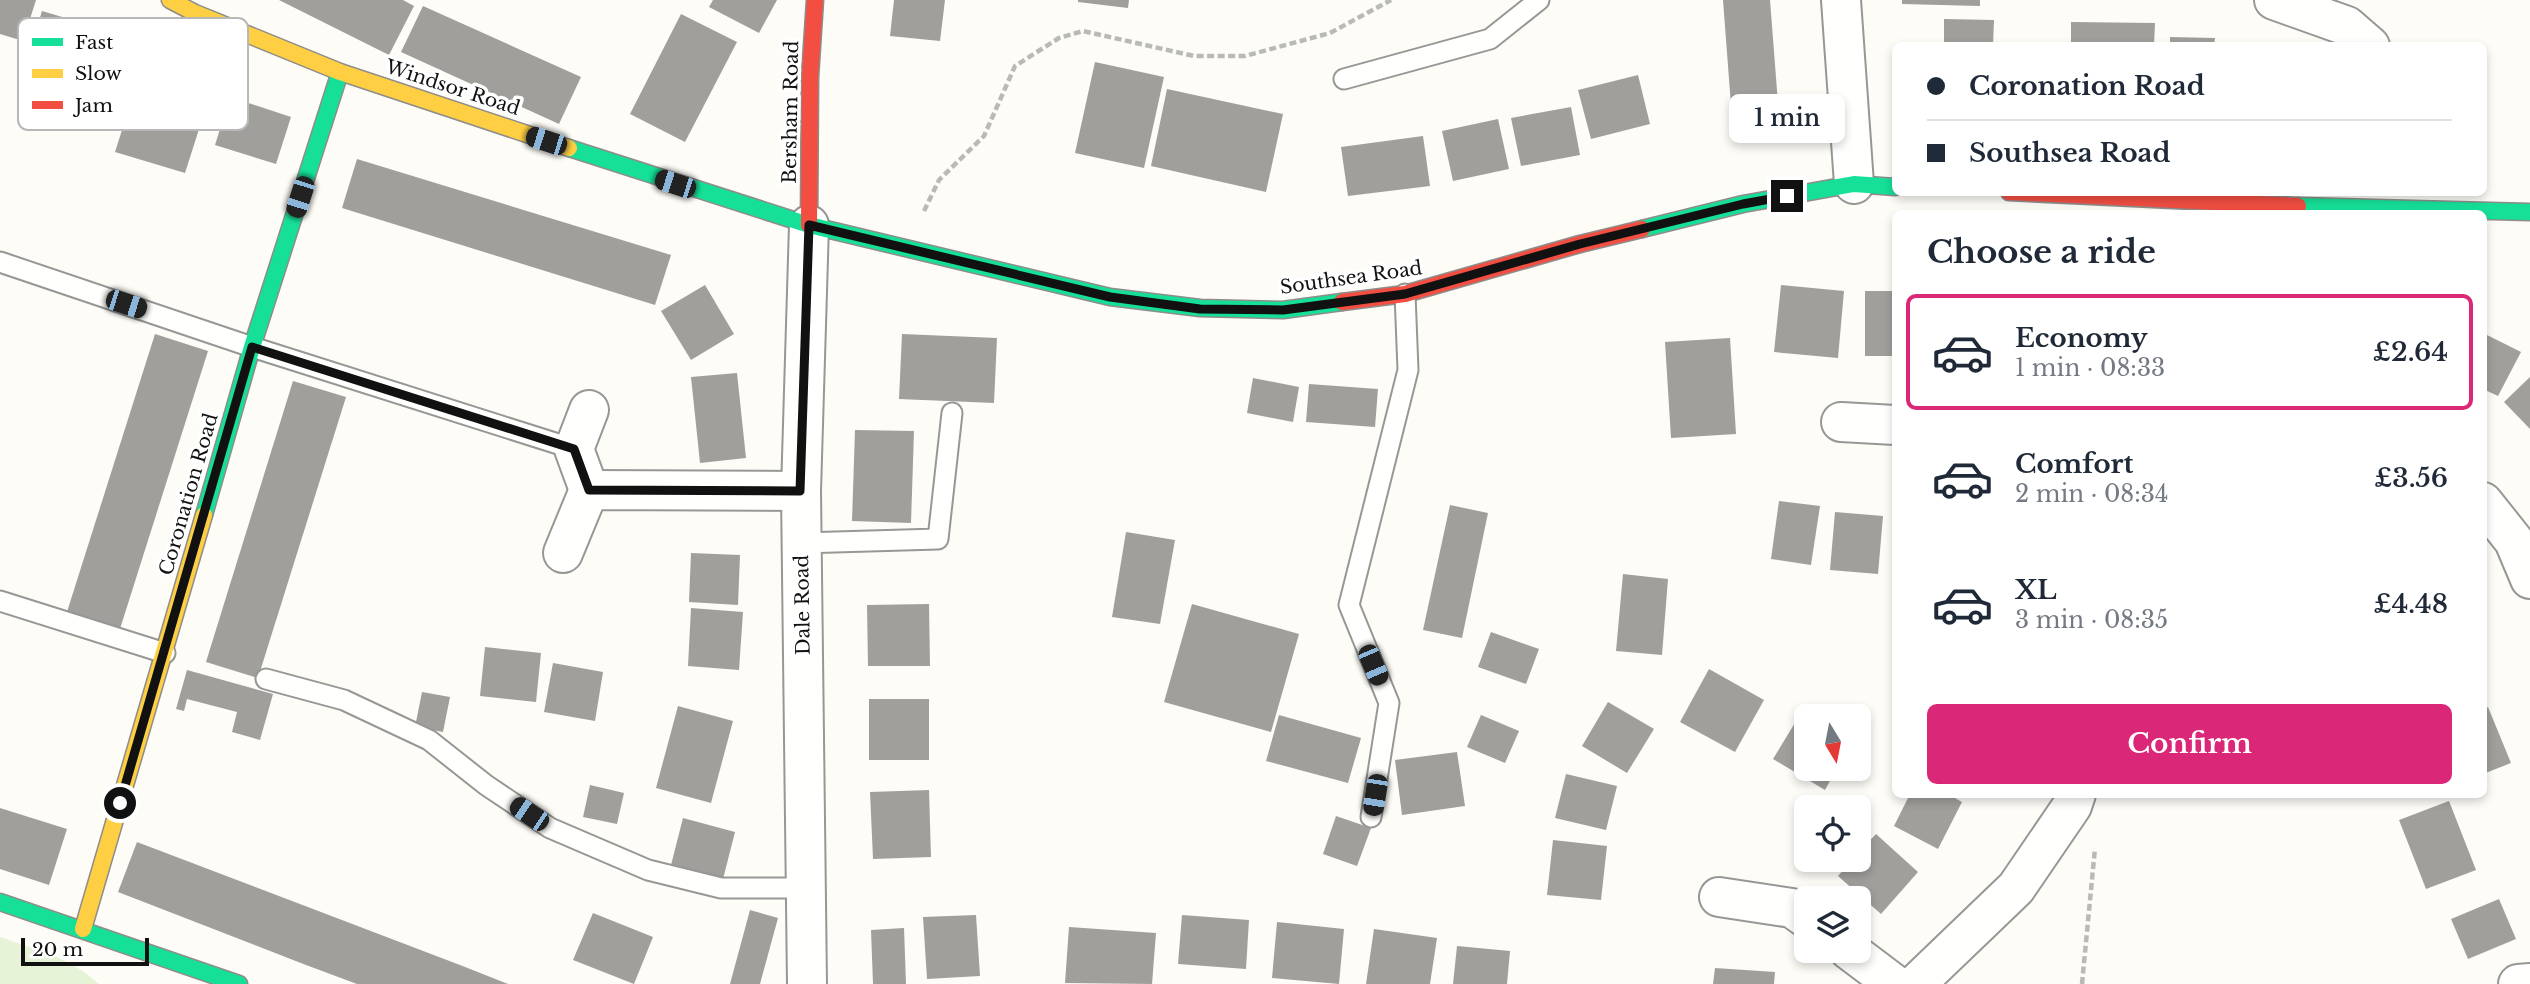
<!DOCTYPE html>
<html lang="en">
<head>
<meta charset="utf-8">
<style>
  body { margin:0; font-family:"Libre Baskerville",serif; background:#f2f2f3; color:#1f2937; height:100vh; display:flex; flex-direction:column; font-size:26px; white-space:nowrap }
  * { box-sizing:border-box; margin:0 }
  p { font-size:23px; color:#747a83 }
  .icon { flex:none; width:38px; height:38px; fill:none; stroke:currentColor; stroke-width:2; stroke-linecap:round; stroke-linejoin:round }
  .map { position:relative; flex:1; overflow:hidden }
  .drawer { position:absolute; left:1892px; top:210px; width:595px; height:588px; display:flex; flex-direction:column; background:#fff; border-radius:10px; box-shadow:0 4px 10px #0003 }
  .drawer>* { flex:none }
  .top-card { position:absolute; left:1892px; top:42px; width:595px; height:154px; border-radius:10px; box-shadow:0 4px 10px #0003; display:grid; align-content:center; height:154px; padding:0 35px; background:#fff }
  .needle { width:46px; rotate:170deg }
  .fabs { position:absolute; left:1794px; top:704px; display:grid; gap:14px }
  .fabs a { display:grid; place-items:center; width:77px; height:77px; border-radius:10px; background:#fff; box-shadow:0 4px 10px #0003; font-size:35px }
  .scale { position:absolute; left:21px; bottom:18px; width:128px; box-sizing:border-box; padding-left:7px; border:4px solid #111; border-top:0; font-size:19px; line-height:24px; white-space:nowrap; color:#111; -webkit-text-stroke:5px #fff; paint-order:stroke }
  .end { position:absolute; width:32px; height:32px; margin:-16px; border:9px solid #111; background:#fff; box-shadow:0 0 0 4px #fff }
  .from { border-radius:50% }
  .bubble { position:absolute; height:49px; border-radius:10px; background:#fff; box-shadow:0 4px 10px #0003; font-size:23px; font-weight:600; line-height:49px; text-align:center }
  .car { position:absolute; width:21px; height:42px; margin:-21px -10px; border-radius:9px; box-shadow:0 0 5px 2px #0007; background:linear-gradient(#222 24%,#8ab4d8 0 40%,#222 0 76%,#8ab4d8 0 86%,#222 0) }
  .top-card b { display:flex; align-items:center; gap:24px; height:66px; font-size:26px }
  .top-card b+b { border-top:2px solid #e0e1e3 }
  .top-card i { width:18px; height:18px; background:#1f2937 }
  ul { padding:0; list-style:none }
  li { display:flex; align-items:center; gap:21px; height:116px; margin:0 14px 10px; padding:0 21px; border:4px solid transparent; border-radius:10px }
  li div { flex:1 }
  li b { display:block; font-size:26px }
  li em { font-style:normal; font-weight:600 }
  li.current { border-color:#db2777 }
  li>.icon { width:63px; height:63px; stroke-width:1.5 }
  h2 { padding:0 35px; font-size:32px; line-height:84px }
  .primary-button { display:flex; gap:14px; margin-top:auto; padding:14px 35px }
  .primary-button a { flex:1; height:80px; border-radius:10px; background:#db2777; color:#fff; font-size:28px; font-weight:600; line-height:80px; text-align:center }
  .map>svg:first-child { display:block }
</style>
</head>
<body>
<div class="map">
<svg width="2530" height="984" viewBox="0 0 2530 984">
  <rect width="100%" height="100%" fill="#fdfcf7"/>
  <path fill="#e7f3d7" d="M 0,937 C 37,950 69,957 99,984 L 0,984 Z"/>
  <g fill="#a19f9c">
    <path d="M 0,0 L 36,0 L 23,41 L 0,34 Z"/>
    <path d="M 279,0 L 403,0 L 414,6 L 389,55 Z"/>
    <path d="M 713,0 L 777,0 L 759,33 L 709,7 Z"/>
    <path d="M 894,0 L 945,0 L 940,41 L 890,36 Z"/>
    <path d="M 1078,0 L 1129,0 L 1128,8 L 1078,2 Z"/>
    <path d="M 1723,0 L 1770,0 L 1780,129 L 1733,132 Z"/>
    <path d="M 1902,0 L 1980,0 L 1980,6 L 1902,4 Z"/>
    <path d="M 423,6 L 581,77 L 559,124 L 401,52 Z"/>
    <path d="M 42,11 L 103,29 L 87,84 L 25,66 Z"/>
    <path d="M 681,14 L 737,42 L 685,142 L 630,114 Z"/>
    <path d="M 1944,19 L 1994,20 L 1993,46 L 1944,46 Z"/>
    <path d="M 2071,22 L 2155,23 L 2154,46 L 2071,46 Z"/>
    <path d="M 2170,37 L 2215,38 L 2214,46 L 2170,46 Z"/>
    <path d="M 1095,62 L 1164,77 L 1144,168 L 1075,153 Z"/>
    <path d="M 1638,75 L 1650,124 L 1591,139 L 1578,90 Z"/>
    <path d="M 1167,89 L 1283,114 L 1266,192 L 1151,166 Z"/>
    <path d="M 230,97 L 291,117 L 276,164 L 215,145 Z"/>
    <path d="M 130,105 L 200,126 L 185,173 L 115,152 Z"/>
    <path d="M 1571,107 L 1580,155 L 1521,166 L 1511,118 Z"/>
    <path d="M 1498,119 L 1509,169 L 1453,181 L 1442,131 Z"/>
    <path d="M 1423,136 L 1430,186 L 1348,196 L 1341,147 Z"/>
    <path d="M 357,159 L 671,255 L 655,305 L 342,208 Z"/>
    <path d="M 705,285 L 734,334 L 691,360 L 661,311 Z"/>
    <path d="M 1781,285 L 1844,291 L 1838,358 L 1774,352 Z"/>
    <rect x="1865" y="291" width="30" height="65"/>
    <path d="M 2483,333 L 2521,352 L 2498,396 L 2483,389 Z"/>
    <path d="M 155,334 L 208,351 L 119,632 L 66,615 Z"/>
    <path d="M 902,334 L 997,338 L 994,403 L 899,399 Z"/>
    <path d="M 1730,338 L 1736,434 L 1671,438 L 1665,342 Z"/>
    <path d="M 737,373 L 746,458 L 700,463 L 691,377 Z"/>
    <path d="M 2530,377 L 2530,429 L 2504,402 Z"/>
    <path d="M 1253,378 L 1299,387 L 1293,422 L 1247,413 Z"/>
    <path d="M 293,381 L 346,397 L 258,678 L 206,662 Z"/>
    <path d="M 1309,384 L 1378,389 L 1375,427 L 1306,422 Z"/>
    <path d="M 855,430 L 914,431 L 911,523 L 852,521 Z"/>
    <path d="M 1779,501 L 1820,506 L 1811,565 L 1771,559 Z"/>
    <path d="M 1450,505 L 1488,513 L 1462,638 L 1423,630 Z"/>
    <path d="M 1835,512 L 1883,516 L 1878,574 L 1830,570 Z"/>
    <path d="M 1126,532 L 1175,540 L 1160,624 L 1112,617 Z"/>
    <path d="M 691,553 L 740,555 L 738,605 L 689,602 Z"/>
    <path d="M 1623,574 L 1668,579 L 1662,655 L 1616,651 Z"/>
    <path d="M 929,604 L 930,666 L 868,666 L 867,605 Z"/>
    <path d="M 1192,604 L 1299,634 L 1271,732 L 1164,702 Z"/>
    <path d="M 691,608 L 743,612 L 739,670 L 688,666 Z"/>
    <path d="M 1491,632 L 1539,649 L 1526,684 L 1478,667 Z"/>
    <path d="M 485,647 L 541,653 L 536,702 L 480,696 Z"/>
    <path d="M 553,663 L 603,672 L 595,721 L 544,712 Z"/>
    <path d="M 1709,669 L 1764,700 L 1735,752 L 1680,722 Z"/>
    <path d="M 187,670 L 273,694 L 260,740 L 232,732 L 237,712 L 187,699 L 184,711 L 176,709 Z"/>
    <path d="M 422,692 L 450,697 L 443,732 L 415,727 Z"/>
    <rect x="869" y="699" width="60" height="61"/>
    <path d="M 1608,702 L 1654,729 L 1627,773 L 1582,746 Z"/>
    <path d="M 678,706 L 733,721 L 711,803 L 656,788 Z"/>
    <path d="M 2488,707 L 2511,763 L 2483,774 L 2483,709 Z"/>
    <path d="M 1804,708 L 1818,716 L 1806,716 L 1806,768 L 1837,768 L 1825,790 L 1773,759 Z"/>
    <path d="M 1279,715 L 1361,738 L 1348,783 L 1266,761 Z"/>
    <path d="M 1481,715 L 1519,731 L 1505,763 L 1467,747 Z"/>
    <path d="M 1457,752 L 1465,806 L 1402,815 L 1395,760 Z"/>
    <path d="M 1566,774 L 1617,786 L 1606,830 L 1555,818 Z"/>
    <path d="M 590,785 L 624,793 L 617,824 L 583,817 Z"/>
    <path d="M 929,790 L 931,857 L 873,859 L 870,792 Z"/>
    <path d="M 1910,794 L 1948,794 L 1962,802 L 1938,849 L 1894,826 Z"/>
    <path d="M 2449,801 L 2476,870 L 2426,889 L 2399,820 Z"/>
    <path d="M 0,808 L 67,829 L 49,885 L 0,869 Z"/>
    <path d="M 1336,816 L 1371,828 L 1357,866 L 1323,854 Z"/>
    <path d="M 683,818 L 735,832 L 722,883 L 670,869 Z"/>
    <path d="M 1876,834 L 1918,872 L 1881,914 L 1838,876 L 1853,859 L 1858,859 L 1858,853 Z"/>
    <path d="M 1553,840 L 1607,846 L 1601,900 L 1547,895 Z"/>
    <path d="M 137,842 L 460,965 L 508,984 L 357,984 L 306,965 L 118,892 Z"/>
    <path d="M 2499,899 L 2516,939 L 2468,959 L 2451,919 Z"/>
    <path d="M 750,910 L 778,918 L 760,984 L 730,984 Z"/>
    <path d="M 593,913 L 653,937 L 634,984 L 573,960 Z"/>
    <path d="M 976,915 L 980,976 L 927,979 L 923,917 Z"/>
    <path d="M 1182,915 L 1249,920 L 1246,969 L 1178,964 Z"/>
    <path d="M 1277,922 L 1344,929 L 1339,984 L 1272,978 Z"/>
    <path d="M 1069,927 L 1156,933 L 1152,984 L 1065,983 Z"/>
    <path d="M 904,928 L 906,984 L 873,984 L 871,930 Z"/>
    <path d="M 1374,929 L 1437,938 L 1430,984 L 1366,984 Z"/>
    <path d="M 1457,946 L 1510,951 L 1507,984 L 1453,984 Z"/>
    <path d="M 1715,968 L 1775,972 L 1774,984 L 1713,984 Z"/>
  </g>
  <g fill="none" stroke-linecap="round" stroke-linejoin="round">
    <g stroke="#979795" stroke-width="23">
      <g id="lane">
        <path d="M 1344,79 L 1490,39 L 1539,0"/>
        <path d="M 0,262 L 252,347 L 574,449"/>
        <path d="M 801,543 L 938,539 L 952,413"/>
        <path d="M 0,601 L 165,653"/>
        <path d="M 266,679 L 344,700 L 429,740 L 486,785 L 550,828 L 648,870 L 721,888 L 805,888"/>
        <path d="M 1371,817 L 1389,703 L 1349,605 L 1408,370 L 1405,294"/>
      </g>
    </g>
    <g stroke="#979795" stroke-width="42">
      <g id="street">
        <path d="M 1841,0 L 1854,184"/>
        <path d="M 2274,0 L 2347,26 L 2370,46"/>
        <path d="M 1841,422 L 1895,425"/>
        <path d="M 589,490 L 574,449 L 589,410"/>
        <path d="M 2483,502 L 2514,541 L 2530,579"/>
        <path d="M 563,553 L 589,490 L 801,491"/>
        <path d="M 1719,897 L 1792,908 L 1806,918"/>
        <path d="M 1849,950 L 1894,984"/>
        <path d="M 807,984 L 801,491 L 809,225"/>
        <path d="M 1916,984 L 2016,888 L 2072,806 L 2076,794"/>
        <path d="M 2518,984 L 2530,983"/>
      </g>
    </g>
    <g stroke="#8e8d8b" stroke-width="19">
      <g id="fast">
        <path d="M 569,148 L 809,225 L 1110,297 L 1200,308 L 1283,310 L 1342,302"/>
        <path d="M 2298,206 L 2530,212"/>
        <path d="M 1642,229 L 1743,204 L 1854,184 L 1895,187"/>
        <path d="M 204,515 L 252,347 L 340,72"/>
        <path d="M 0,902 L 239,984"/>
      </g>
    </g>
    <g stroke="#8e8d8b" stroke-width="19">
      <g id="slow">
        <path d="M 170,0 L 195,13 L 340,72 L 569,148"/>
        <path d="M 83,929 L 204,515"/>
      </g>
    </g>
    <g stroke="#8e8d8b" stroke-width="19">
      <g id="jam">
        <path d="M 2009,192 L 2298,206"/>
        <path d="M 809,225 L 810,77 L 815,0"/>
        <path d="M 1342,302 L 1405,294 L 1580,244 L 1642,229"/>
      </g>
    </g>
    <g stroke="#b9b9b8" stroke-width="4.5" stroke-dasharray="7 3.5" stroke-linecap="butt">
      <path d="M 924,211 L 939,180 L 984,136 L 1015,66 L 1059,38 L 1083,31 L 1194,56 L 1245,56 L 1330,33 L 1391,0"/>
      <path d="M 2082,984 L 2095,848"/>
    </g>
    <use href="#lane" stroke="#fffffe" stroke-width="19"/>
    <use href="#street" stroke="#fffffe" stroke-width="38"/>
    <use href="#fast" stroke="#16e098" stroke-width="16"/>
    <use href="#slow" stroke="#ffcf43" stroke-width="16"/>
    <use href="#jam" stroke="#f24e42" stroke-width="16"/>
  </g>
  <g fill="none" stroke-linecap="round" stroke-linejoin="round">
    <path stroke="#111" stroke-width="9" d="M 120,803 L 252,347 L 574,449 L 589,490 L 800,491 L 809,225 L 1110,297 L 1200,309 L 1283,310 L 1405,294 L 1580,244 L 1743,204 L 1787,196"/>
  </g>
  <g text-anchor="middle" stroke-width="7" stroke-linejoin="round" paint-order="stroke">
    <g font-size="19" fill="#111" stroke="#fff">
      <text transform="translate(453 87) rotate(18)" y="7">Windsor Road</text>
      <text transform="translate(790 112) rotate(-89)" y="7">Bersham Road</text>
      <text transform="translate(1351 277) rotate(-8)" y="7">Southsea Road</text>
      <text transform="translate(188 494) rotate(-74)" y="7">Coronation Road</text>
      <text transform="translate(802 605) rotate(-91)" y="7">Dale Road</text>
    </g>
  </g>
  <rect x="18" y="18" width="230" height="112" rx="10" fill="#fff" stroke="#b8b8b8" stroke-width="2"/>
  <rect x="32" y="38" width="31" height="8" fill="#16e098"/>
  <rect x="32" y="69" width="31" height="9" fill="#ffcf43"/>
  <rect x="32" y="101" width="31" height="8" fill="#f24e42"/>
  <g font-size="19" fill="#111">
    <text x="75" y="49">Fast</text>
    <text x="75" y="80">Slow</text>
    <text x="75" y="112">Jam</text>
  </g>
</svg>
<div class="fabs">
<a><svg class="needle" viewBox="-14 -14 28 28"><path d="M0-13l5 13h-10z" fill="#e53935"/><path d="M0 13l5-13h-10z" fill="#747a83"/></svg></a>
<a><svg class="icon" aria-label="locate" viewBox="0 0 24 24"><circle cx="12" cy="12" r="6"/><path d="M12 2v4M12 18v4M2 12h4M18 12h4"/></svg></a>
<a><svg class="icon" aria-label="layers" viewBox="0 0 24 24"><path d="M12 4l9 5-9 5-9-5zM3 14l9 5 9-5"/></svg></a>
</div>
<div class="scale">20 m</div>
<i class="end from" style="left:120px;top:803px"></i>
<i class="end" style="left:1787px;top:196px"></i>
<div class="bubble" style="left:1729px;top:94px;width:116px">1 min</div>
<i class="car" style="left:546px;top:141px;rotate:288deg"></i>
<i class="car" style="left:675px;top:184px;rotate:288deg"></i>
<i class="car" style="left:300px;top:197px;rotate:198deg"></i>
<i class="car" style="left:126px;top:304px;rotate:108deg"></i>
<i class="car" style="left:1373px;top:665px;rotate:157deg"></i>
<i class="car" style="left:1375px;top:795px;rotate:189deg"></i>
<i class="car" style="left:529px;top:814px;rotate:304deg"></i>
<div class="top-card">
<b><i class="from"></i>Coronation Road</b>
<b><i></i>Southsea Road</b>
</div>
<section class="drawer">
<h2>Choose a ride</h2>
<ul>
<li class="current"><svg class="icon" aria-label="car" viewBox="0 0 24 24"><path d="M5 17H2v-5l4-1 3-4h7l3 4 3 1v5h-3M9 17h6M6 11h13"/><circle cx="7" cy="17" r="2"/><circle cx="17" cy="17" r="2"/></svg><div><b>Economy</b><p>1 min · 08:33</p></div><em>£2.64</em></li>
<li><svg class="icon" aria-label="car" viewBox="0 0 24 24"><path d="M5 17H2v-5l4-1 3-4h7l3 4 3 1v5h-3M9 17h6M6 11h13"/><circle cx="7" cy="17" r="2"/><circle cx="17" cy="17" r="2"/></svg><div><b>Comfort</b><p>2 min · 08:34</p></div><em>£3.56</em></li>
<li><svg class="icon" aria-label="car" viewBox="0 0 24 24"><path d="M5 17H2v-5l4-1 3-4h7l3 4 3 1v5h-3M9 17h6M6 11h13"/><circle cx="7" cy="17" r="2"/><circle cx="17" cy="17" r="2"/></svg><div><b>XL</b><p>3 min · 08:35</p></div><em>£4.48</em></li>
</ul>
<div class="primary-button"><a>Confirm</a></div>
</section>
</div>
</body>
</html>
